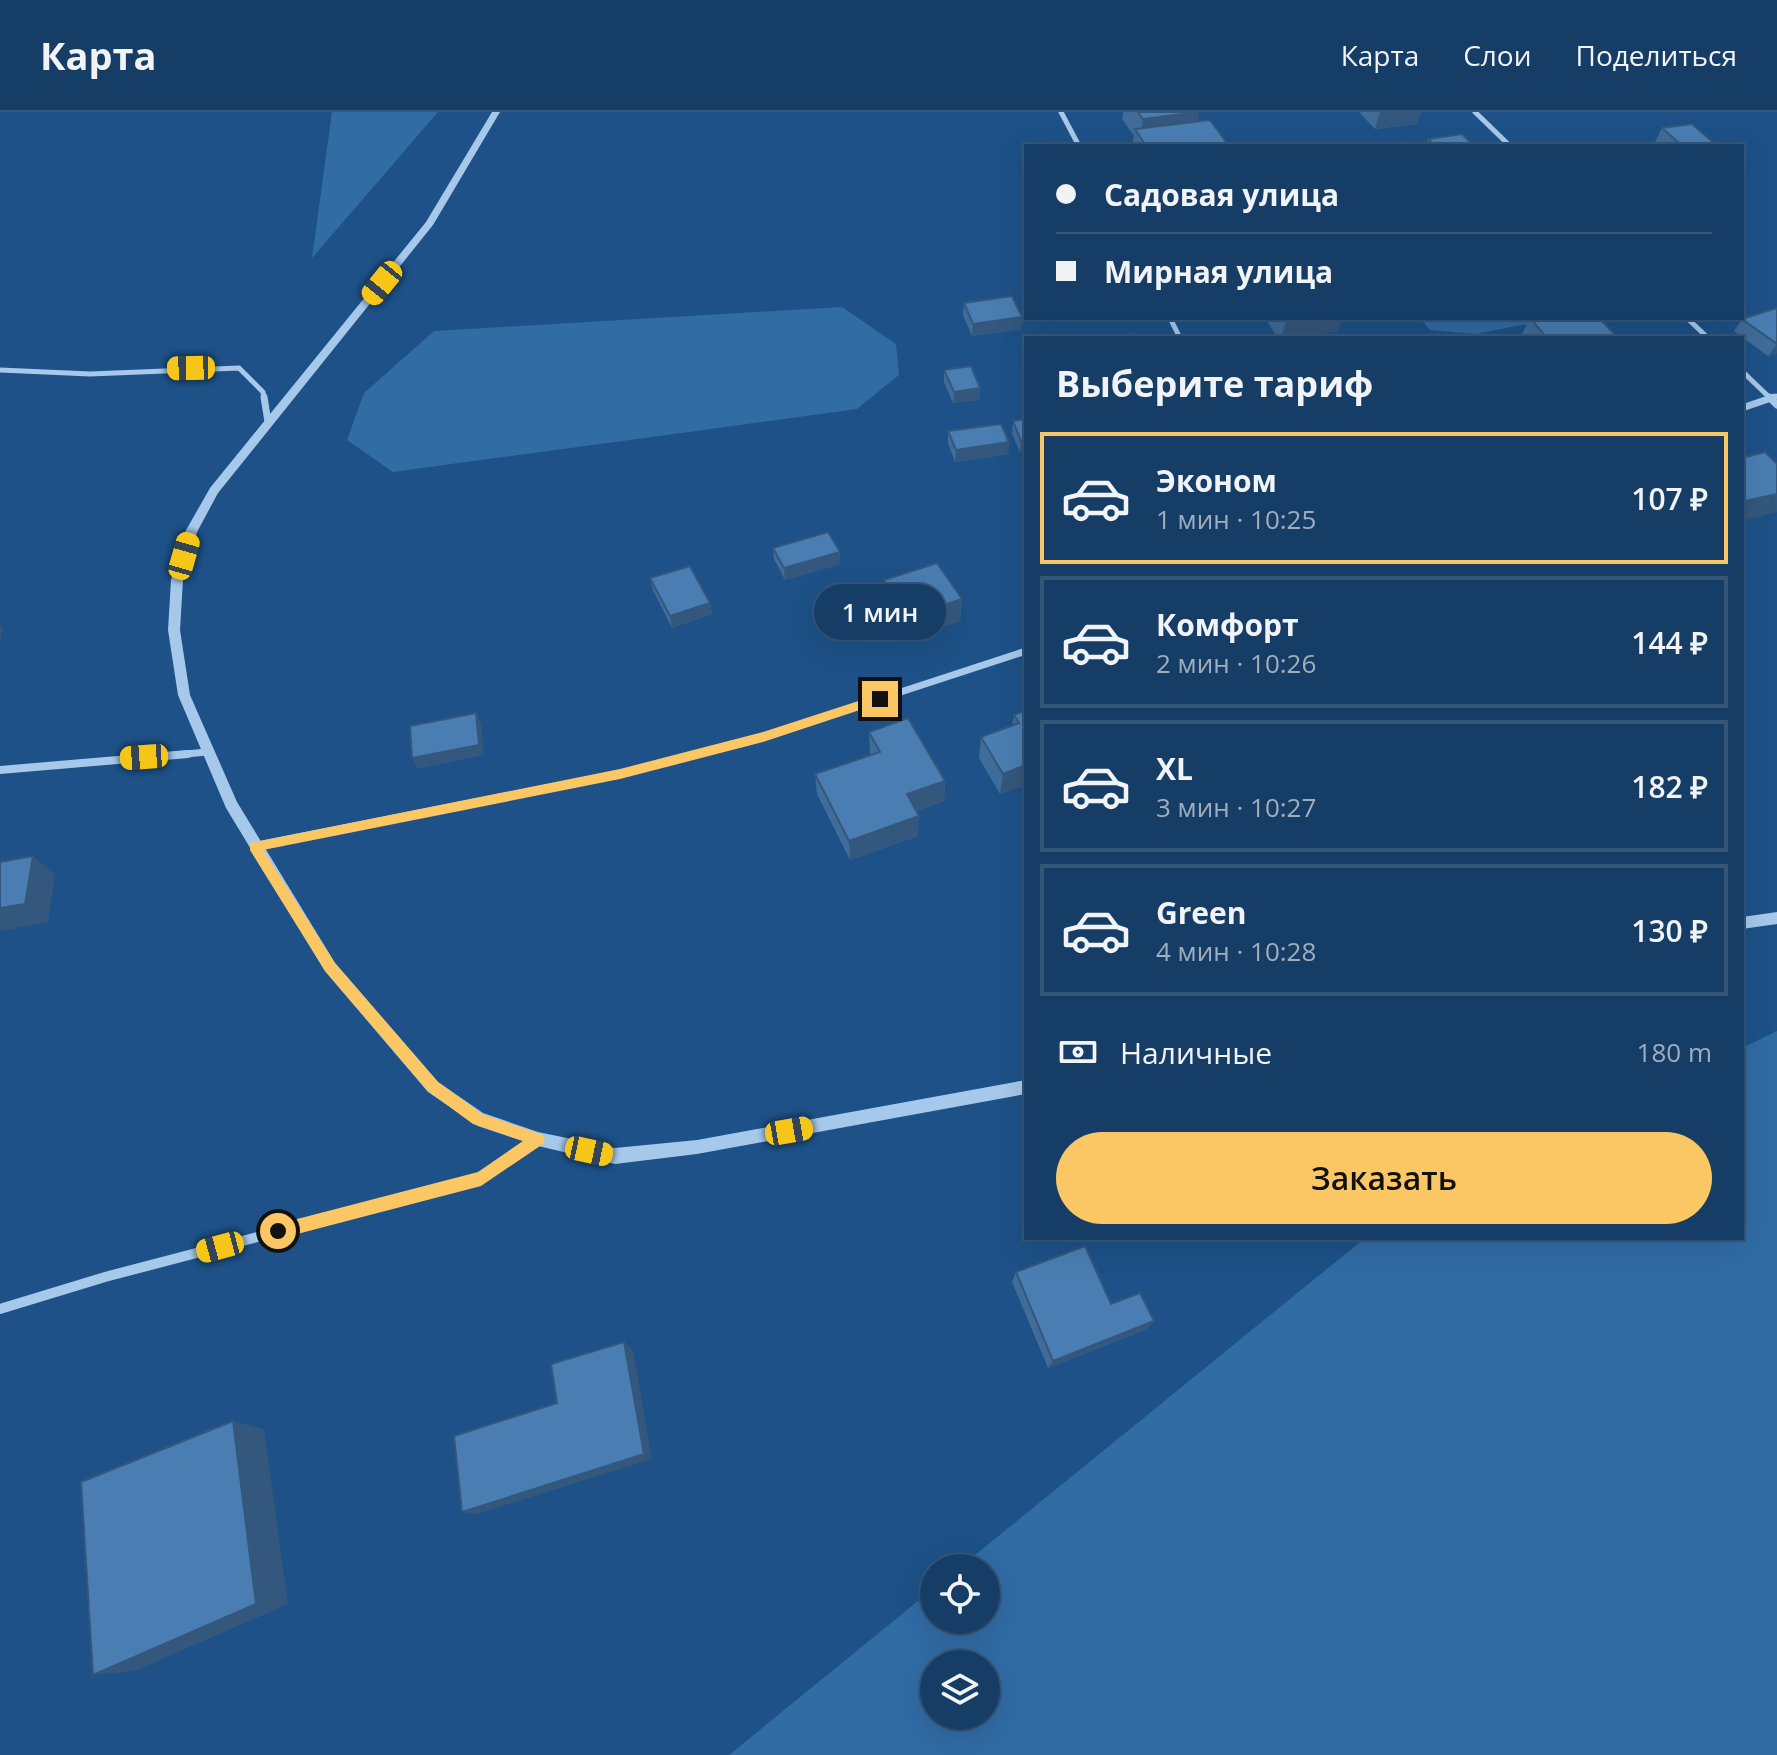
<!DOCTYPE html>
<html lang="ru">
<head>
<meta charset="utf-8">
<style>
  body { margin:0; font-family:"Open Sans",sans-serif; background:#23486e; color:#f1f3f6; height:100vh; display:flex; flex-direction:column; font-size:30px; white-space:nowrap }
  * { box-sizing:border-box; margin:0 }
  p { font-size:26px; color:#9eaebf }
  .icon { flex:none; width:44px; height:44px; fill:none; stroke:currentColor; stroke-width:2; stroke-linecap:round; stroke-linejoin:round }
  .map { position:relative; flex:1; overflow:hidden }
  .drawer { position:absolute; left:1024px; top:224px; width:720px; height:904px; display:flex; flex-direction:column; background:#163d65; border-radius:0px; box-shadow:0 8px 32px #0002,0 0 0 2px #355679 }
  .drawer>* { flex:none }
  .top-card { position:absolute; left:1024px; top:32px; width:720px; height:176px; border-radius:0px; box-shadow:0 8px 32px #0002,0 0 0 2px #355679; display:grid; align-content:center; height:176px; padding:0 32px; background:#163d65 }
  .tools { position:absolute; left:920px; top:1442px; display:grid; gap:16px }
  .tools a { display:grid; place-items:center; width:80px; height:80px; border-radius:50%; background:#163d65; box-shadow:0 8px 32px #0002,0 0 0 2px #355679; font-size:40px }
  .end { position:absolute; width:36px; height:36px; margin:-18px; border:10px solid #fbc764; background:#111; box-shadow:0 0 0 4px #111 }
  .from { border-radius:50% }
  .bubble { position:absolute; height:56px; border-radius:28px; background:#163d65; box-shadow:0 8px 32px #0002,0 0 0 2px #355679; font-size:26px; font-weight:600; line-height:56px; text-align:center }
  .car { position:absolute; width:24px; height:48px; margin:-24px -12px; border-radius:10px; box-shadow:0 0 6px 2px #0007; background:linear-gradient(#f5c518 24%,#345 0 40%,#f5c518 0 76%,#345 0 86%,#f5c518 0) }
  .top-card b { display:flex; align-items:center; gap:28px; height:76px; font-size:30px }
  .top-card b+b { border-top:2px solid #355679 }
  .top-card i { width:20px; height:20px; background:#f1f3f6 }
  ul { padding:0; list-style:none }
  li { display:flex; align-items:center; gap:24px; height:132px; margin:0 16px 12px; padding:0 16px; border:4px solid #355679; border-radius:0px }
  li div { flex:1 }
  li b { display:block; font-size:30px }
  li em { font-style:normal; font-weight:600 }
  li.current { border-color:#fbc764 }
  li>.icon { width:72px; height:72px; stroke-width:1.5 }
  h2 { padding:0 32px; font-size:36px; line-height:96px }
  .pay { display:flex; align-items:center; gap:20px; height:88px; padding:0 32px; font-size:30px }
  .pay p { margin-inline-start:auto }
  .primary-button { display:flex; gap:16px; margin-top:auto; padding:16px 32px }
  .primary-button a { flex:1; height:92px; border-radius:48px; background:#fbc764; color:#111; font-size:32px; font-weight:600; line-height:92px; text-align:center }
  header { display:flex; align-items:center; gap:48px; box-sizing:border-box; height:112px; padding:0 40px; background:#163d65; border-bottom:2px solid #355679 }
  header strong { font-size:38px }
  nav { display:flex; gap:44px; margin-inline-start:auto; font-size:28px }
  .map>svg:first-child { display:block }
</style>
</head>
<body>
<header>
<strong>Карта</strong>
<nav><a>Карта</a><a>Слои</a><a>Поделиться</a></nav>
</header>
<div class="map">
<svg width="1777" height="1643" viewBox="0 0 1777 1643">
  <rect width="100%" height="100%" fill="#1d5187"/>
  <g fill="#316ca5" fill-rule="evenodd">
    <path d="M 332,0 L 438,0 L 312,146 Z"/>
    <path d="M 842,195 L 896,232 L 899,263 L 857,297 L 393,360 L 347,328 L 364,281 L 434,219 Z"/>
    <path d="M 1420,206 L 1559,206 L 1476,222 L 1430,218 Z"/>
    <path d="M 1777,919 L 1777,1643 L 729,1643 L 934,1476 L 934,1508 L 986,1508 L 986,1456 L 959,1456 L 1365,1126 L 1742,1126 L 1742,936 ZM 934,1552 L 986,1552 L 986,1604 L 934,1604 Z"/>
  </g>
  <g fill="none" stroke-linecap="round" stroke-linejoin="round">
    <g stroke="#a6c9eb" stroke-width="5">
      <path d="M 1061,0 L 1079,34"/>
      <path d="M 1475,0 L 1510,34"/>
      <path d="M 1170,206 L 1180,226"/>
      <path d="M 1687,206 L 1708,226"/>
      <path d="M 0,258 L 90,262 L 239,256 L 263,280 L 264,287"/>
      <path d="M 1742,259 L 1771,287"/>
      <path d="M 1768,287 L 1777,284"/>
    </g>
    <g stroke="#a6c9eb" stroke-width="7">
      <path d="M 264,285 L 268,310"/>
      <path d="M 1769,285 L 1777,293"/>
      <path d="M 1742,296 L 1774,285"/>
      <path d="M 165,644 L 207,640"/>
      <path d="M 691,644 L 763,625 L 1026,539"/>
    </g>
    <g stroke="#a6c9eb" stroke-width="8">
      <path d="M 0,658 L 188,642"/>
      <path d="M 255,734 L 620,662 L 698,642"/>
      <path d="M 395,1089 L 481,1066 L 538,1027"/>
    </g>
    <path stroke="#a6c9eb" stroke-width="10" d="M 0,1197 L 105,1165 L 402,1087"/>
    <g fill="#a6c9eb" fill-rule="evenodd">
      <path d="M 492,0 L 500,0 L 433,113 L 218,381 L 197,420 L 183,468 L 180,518 L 190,583 L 237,690 L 335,851 L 438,970 L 483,1001 L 538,1020 L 615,1036 L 697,1028 L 1026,968 L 1026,982 L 697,1042 L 615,1052 L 538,1034 L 478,1014 L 428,980 L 325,859 L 226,696 L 178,583 L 168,518 L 171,468 L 185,420 L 210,376 L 426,110 Z"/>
      <path d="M 1777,800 L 1777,812 L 1742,817 L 1742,805 Z"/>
    </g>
  </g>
  <g fill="#406c99">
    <path d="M 1123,0 L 1199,0 L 1197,9 L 1229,34 L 1132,34 L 1134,24 L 1122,7 Z"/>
    <path d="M 1361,0 L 1421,0 L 1416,12 L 1375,17 L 1360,1 Z"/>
    <path d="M 1662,16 L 1713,34 L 1653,34 Z"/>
    <path d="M 1428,27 L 1474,34 L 1425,34 Z"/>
    <path d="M 964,191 L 1022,205 L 1021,217 L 972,224 L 963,203 Z"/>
    <path d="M 1777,196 L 1777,241 L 1768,244 L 1734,219 L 1742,207 Z"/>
    <path d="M 1265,206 L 1342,206 L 1338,219 L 1294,226 L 1278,226 Z"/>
    <path d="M 1530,206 L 1618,226 L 1520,226 Z"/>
    <path d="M 944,258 L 980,276 L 979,288 L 953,291 L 944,270 Z"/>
    <path d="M 1026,307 L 1020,341 L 1012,321 L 1013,309 Z"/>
    <path d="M 948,319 L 1009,330 L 1008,342 L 955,350 L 948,331 Z"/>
    <path d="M 773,436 L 840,440 L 840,452 L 785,468 L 774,447 Z"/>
    <path d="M 650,466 L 710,491 L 712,502 L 672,516 L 653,478 Z"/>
    <path d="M 884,468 L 962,487 L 960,509 L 908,527 L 884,491 Z"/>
    <path d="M 1026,598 L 1026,675 L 1025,673 L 1000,682 L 979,646 L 981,625 L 1012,614 L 1014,603 Z"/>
    <path d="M 869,620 L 945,669 L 944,689 L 916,699 L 918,724 L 850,748 L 817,682 L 815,662 L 871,643 L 870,640 Z"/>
    <path d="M 1016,1160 L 1154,1209 L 1145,1218 L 1048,1256 L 1012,1170 Z"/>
  </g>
  <g fill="#34587d">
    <path d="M 1199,0 L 1194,23 L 1140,25 L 1143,7 Z"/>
    <path d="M 1380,0 L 1421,0 L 1416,12 L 1375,17 Z"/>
    <path d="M 1022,205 L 1021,217 L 972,224 L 973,212 Z"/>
    <path d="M 1287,206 L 1342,206 L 1338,219 L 1294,226 L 1281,226 Z"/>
    <path d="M 1777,232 L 1777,241 L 1768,244 Z"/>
    <path d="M 980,276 L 979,288 L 953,291 L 954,280 Z"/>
    <path d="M 1026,328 L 1026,340 L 1020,341 L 1021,329 Z"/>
    <path d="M 1009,330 L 1008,342 L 955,350 L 956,338 Z"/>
    <path d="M 1777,382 L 1777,400 L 1742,409 L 1742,393 L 1745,389 Z"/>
    <path d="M 840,440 L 840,452 L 785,468 L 784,456 Z"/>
    <path d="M 962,487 L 960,509 L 908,527 L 908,505 Z"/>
    <path d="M 710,491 L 712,502 L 672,516 L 670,504 Z"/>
    <path d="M 0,513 L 3,516 L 0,531 Z"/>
    <path d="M 476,601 L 481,612 L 484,643 L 418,657 L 412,646 Z"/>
    <path d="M 1026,653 L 1025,673 L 1000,682 L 1003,662 Z"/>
    <path d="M 945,669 L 944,689 L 907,702 L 907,682 Z"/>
    <path d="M 919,704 L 918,724 L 850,748 L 849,729 Z"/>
    <path d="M 33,744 L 55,763 L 48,810 L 0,819 L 0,796 Z"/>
    <path d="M 1154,1209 L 1145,1218 L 1048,1256 L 1053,1249 Z"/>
    <path d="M 624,1230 L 633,1238 L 652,1347 L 477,1402 L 462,1400 Z"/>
    <path d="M 233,1309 L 264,1317 L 288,1492 L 135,1559 L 93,1563 Z"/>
  </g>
  <g fill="#4a7eb2" stroke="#34587d" stroke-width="2">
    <path d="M 1138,0 L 1198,0 L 1143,7 Z"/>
    <path d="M 1210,8 L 1229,34 L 1146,34 L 1135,17 Z"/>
    <path d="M 1692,12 L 1715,32 L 1698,34 L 1672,34 L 1670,32 L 1679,31 L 1662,16 Z"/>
    <path d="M 1462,22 L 1474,34 L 1435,34 L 1428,27 Z"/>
    <path d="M 1404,30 L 1407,34 L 1374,34 Z"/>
    <path d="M 1012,184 L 1022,205 L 973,212 L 964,191 Z"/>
    <path d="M 1777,196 L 1777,232 L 1742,207 Z"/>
    <path d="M 1530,206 L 1599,206 L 1618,226 L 1547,226 Z"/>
    <path d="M 1132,222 L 1134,226 L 1101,226 Z"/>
    <path d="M 971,254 L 980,276 L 954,280 L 944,258 Z"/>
    <path d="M 1026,307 L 1026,328 L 1021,329 L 1013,309 Z"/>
    <path d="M 1001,312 L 1009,330 L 956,338 L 948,319 Z"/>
    <path d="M 1765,340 L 1777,352 L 1777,382 L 1745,389 L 1742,387 L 1742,346 Z"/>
    <path d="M 828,420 L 840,440 L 784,456 L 773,436 Z"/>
    <path d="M 937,451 L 962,487 L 908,505 L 884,468 Z"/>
    <path d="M 690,454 L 710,491 L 670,504 L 650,466 Z"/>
    <path d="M 1026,598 L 1026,653 L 1003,662 L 981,625 L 1019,611 L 1014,603 Z"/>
    <path d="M 476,601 L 479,633 L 412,646 L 410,614 Z"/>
    <path d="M 908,606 L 945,669 L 907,682 L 919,704 L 849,729 L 815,662 L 880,640 L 869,620 Z"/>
    <path d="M 33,744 L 25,792 L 0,796 L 0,750 Z"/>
    <path d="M 1085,1134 L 1111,1192 L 1140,1181 L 1154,1209 L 1053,1249 L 1016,1160 Z"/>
    <path d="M 624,1230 L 644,1342 L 462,1400 L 454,1324 L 557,1291 L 551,1252 Z"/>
    <path d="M 233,1309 L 256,1492 L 93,1563 L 81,1370 Z"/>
  </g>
  <path fill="#fbc764" d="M 880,582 L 884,584 L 884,590 L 763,630 L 620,667 L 263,738 L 335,851 L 438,970 L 482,1002 L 543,1023 L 545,1027 L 543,1032 L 481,1074 L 278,1127 L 273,1125 L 273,1114 L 278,1112 L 478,1060 L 523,1029 L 473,1012 L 428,979 L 325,859 L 250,738 L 250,731 L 620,657 L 763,620 Z"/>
</svg>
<div class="tools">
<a><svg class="icon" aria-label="locate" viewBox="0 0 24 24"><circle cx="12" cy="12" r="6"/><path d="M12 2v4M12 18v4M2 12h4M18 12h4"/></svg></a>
<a><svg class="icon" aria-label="layers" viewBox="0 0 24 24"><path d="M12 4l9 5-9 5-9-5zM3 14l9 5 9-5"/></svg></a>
</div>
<i class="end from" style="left:278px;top:1119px"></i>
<i class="end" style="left:880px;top:587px"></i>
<div class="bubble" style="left:814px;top:472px;width:132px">1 мин</div>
<i class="car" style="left:382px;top:171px;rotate:219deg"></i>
<i class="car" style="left:191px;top:256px;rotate:269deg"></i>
<i class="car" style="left:184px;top:444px;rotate:16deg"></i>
<i class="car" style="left:144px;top:645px;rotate:266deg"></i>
<i class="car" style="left:789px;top:1019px;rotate:80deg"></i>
<i class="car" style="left:589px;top:1039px;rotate:102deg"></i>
<i class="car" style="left:220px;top:1135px;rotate:255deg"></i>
<div class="top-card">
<b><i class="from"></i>Садовая улица</b>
<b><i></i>Мирная улица</b>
</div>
<section class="drawer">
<h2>Выберите тариф</h2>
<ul>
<li class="current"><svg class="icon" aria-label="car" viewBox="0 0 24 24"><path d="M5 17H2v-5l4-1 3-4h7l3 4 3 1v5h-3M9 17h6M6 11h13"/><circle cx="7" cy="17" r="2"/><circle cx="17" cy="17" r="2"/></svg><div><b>Эконом</b><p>1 мин · 10:25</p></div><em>107 ₽</em></li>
<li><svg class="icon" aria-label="car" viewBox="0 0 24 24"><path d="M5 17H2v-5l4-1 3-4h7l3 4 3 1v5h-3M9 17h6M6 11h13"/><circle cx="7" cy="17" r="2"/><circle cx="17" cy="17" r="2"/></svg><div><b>Комфорт</b><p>2 мин · 10:26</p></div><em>144 ₽</em></li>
<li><svg class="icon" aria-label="car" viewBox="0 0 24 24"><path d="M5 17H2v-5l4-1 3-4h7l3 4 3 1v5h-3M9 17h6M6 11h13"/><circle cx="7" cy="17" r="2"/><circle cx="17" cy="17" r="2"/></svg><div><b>XL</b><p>3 мин · 10:27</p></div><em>182 ₽</em></li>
<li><svg class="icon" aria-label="car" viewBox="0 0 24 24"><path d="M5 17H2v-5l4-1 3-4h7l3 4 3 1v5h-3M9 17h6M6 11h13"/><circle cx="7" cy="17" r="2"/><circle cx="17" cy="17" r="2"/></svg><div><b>Green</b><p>4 мин · 10:28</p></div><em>130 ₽</em></li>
</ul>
<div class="pay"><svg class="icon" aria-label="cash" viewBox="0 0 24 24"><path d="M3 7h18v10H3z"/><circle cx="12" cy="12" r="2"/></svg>Наличные<p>180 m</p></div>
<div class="primary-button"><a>Заказать</a></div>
</section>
</div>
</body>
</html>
